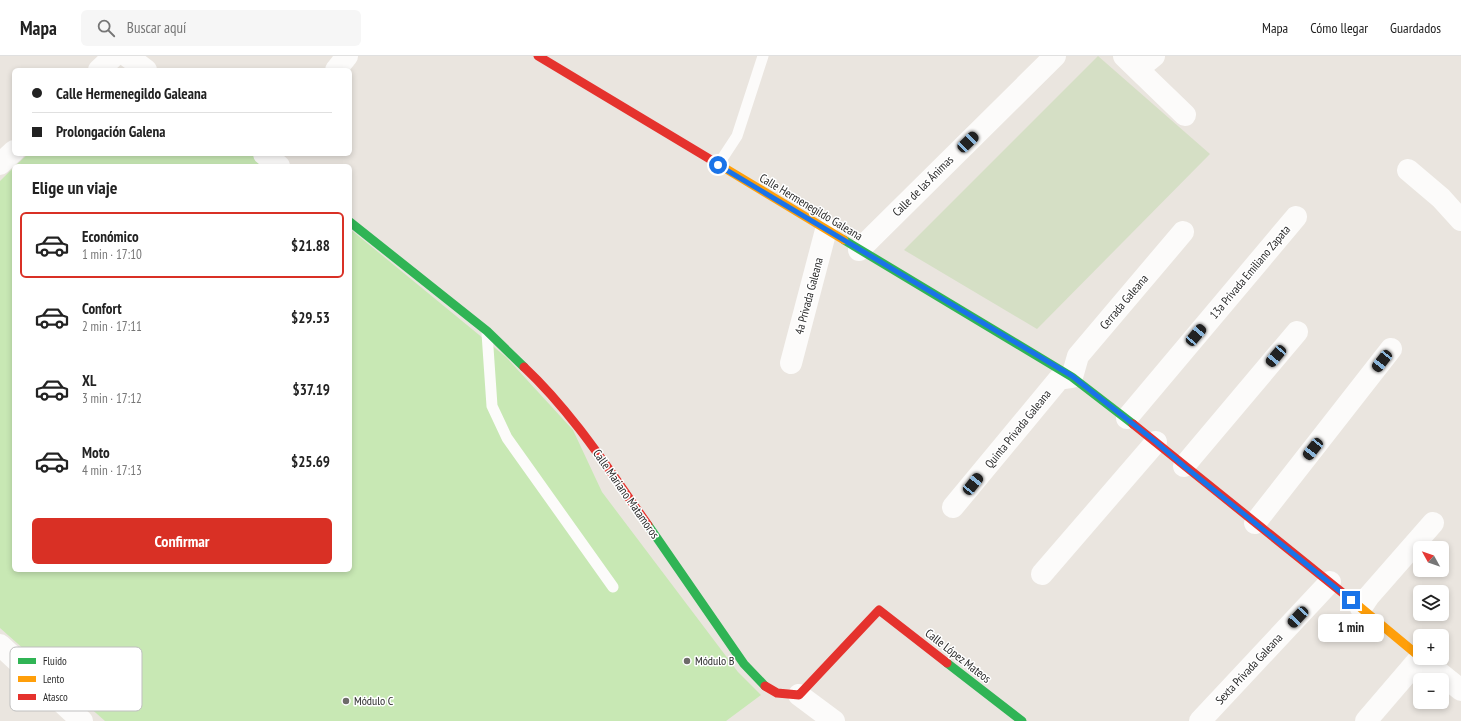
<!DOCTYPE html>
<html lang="es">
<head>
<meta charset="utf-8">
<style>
  body { margin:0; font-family:"PT Sans Narrow",sans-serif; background:#f6f6f6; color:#222; height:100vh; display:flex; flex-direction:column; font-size:15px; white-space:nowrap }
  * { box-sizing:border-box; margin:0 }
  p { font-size:13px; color:#767676 }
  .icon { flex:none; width:22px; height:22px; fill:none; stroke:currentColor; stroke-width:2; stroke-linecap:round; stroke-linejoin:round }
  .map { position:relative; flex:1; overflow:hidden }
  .panel { position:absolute; left:12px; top:108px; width:340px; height:408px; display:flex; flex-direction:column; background:#fff; border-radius:6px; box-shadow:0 2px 6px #0003 }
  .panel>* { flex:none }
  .hud { position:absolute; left:12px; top:12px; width:340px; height:88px; border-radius:6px; box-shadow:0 2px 6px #0003; display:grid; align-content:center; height:88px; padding:0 20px; background:#fff }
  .needle { width:26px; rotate:310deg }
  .buttons { position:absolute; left:1413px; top:485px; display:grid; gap:8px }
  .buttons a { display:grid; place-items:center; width:36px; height:36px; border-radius:6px; background:#fff; box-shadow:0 2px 6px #0003; font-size:20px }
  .end { position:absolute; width:18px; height:18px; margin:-9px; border:5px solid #1a73e8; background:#fff; box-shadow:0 0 0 2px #fff }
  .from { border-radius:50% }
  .bubble { position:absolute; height:28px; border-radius:6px; background:#fff; box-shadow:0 2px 6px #0003; font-size:13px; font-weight:700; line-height:28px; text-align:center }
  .car { position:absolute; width:12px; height:24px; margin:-12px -6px; border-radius:5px; box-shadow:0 0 3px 1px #0007; background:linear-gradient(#222 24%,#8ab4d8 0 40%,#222 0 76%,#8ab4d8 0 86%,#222 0) }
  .hud b { display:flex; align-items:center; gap:14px; height:38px; font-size:15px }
  .hud b+b { border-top:1px solid #e0e0e0 }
  .hud i { width:10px; height:10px; background:#222 }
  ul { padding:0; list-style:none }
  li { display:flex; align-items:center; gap:12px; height:66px; margin:0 8px 6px; padding:0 12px; border:2px solid transparent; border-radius:6px }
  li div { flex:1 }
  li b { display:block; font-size:15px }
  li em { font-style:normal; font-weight:700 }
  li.on { border-color:#d93025 }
  li>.icon { width:36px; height:36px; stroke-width:1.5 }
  h2 { padding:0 20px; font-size:18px; line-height:48px }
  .primary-button { display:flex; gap:8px; margin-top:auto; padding:8px 20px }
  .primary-button a { flex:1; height:46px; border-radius:6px; background:#d93025; color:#fff; font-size:16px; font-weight:700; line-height:46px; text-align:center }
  header { display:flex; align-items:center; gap:24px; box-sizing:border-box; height:56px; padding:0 20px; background:#fff; border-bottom:1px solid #e0e0e0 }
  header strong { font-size:19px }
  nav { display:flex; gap:22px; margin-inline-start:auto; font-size:14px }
  .search { width:280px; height:36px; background:#f6f6f6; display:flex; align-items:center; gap:10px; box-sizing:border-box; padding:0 14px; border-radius:6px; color:#767676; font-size:15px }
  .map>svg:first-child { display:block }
</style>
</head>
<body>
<header>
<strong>Mapa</strong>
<div class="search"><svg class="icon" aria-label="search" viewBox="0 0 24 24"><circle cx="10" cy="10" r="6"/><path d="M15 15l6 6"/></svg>Buscar aquí</div>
<nav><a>Mapa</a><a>Cómo llegar</a><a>Guardados</a></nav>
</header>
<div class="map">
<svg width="1461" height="665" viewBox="0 0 1461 665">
  <rect width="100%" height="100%" fill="#eae5df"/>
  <g fill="#c8e8b4">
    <path d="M 28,98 L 254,98 L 269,110 L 15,110 Z"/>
    <path d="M 14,111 L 14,514 L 350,514 L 350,173 L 506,301 L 573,374 L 602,436 L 738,616 L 761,639 L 726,665 L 105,665 L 0,572 L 0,125 Z"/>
  </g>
  <path fill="#d5dfc5" d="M 1098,0 L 1210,98 L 1037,273 L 904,194 Z"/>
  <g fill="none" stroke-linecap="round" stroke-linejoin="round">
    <g stroke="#fcfbfa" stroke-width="11">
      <path d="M 718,109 L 737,80 L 763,0"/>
      <path d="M 487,277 L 492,350 L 507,382 L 613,531"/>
    </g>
    <g stroke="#fcfbfa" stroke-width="22">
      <path d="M 127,0 L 146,14"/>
      <path d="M 1124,0 L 1185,59"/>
      <path d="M 1138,13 L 1154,0"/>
      <path d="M 99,14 L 114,0"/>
      <path d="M 336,14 L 347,0"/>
      <path d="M 264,98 L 279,110"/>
      <path d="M 0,108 L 14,95"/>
      <path d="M 1408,114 L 1441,142 L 1461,164"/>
      <path d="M 859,194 L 1055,0"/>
      <path d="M 791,307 L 826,174"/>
      <path d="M 1127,362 L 1296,161"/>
      <path d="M 1184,410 L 1297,276"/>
      <path d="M 953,451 L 1059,323 L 1072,321 L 1078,300 L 1183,176"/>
      <path d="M 1255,467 L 1391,293"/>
      <path d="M 1042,518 L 1156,386"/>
      <path d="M 1361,552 L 1369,540 L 1433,467"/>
      <path d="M 0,589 L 82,665"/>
      <path d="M 1421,602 L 1461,634"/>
      <path d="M 799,639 L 834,665"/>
      <path d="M 1200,665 L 1330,526"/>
      <path d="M 1366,665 L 1420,602"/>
    </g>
    <g stroke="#30b455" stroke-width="9">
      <path d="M 350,166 L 487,275 L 524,311"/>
      <path d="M 844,184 L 1072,321 L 1133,368"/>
      <path d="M 648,469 L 744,608 L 765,630"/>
      <path d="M 947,607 L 1022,665"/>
    </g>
    <g stroke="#ff9f0a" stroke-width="9">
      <path d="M 713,105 L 844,184"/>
      <path d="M 1349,542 L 1420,601"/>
    </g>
    <g stroke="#e5322d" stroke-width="9">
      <path d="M 538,0 L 713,105"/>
      <path d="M 524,311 C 573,357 609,414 648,469"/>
      <path d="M 1133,368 L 1349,542"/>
      <path d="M 765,630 L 777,637 L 799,639 L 879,554 L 947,607"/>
    </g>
  </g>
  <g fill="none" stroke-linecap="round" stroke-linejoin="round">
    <path stroke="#1a73e8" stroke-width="5" d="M 718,109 L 1072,320 L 1156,386 L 1184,410 L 1351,544"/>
  </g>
  <g fill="#6d6b69" stroke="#fff" stroke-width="1.5">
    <circle cx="687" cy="605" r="4"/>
    <circle cx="346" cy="645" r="4"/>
  </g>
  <g text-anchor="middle" stroke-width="3" stroke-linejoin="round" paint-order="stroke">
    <g font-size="12" fill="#2a2a2a" stroke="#fff">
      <text transform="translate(923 130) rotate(-45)" y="4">Calle de las Ánimas</text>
      <text transform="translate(811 151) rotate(31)" y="4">Calle Hermenegildo Galeana</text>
      <text transform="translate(1250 216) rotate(-50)" y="4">13a Privada Emiliano Zapata</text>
      <text transform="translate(809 240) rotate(-75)" y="4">4a Privada Galeana</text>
      <text transform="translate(1124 246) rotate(-50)" y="4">Cerrada Galeana</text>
      <text transform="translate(1018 373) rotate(-51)" y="4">Quinta Privada Galeana</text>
      <text transform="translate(626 438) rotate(55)" y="4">Calle Mariano Matamoros</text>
      <text transform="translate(958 600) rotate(38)" y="4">Calle López Mateos</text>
      <text transform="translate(1249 613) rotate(-47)" y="4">Sexta Privada Galeana</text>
    </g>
    <g font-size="12" fill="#2a2a2a" stroke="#fff" text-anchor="start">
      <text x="695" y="609">Módulo B</text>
      <text x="354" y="649">Módulo C</text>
    </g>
  </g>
  <rect x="10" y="591" width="132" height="64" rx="6" fill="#fff" stroke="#bfbfbf" stroke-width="1"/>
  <rect x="18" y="602" width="18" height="6" fill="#30b455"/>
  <rect x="18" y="620" width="18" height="6" fill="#ff9f0a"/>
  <rect x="18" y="638" width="18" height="6" fill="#e5322d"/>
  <g font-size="11" fill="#2a2a2a">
    <text x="43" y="609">Fluido</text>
    <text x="43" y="627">Lento</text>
    <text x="43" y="645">Atasco</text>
  </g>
</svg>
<div class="buttons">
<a><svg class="needle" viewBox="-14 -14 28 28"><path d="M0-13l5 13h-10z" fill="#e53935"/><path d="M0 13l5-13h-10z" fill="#767676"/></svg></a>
<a><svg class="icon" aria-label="layers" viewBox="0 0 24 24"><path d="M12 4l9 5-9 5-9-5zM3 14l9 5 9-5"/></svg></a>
<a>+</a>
<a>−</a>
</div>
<i class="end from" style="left:718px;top:109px"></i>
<i class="end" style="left:1351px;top:544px"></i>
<div class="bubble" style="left:1318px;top:558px;width:66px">1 min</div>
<i class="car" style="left:968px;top:86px;rotate:46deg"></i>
<i class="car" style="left:1196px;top:279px;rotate:40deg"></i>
<i class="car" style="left:1276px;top:300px;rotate:220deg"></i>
<i class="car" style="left:1382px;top:305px;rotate:218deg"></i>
<i class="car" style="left:1313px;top:393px;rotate:218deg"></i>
<i class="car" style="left:973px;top:428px;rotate:39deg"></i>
<i class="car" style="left:1298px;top:561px;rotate:223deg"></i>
<div class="hud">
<b><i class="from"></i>Calle Hermenegildo Galeana</b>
<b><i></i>Prolongación Galena</b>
</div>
<section class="panel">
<h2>Elige un viaje</h2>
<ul>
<li class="on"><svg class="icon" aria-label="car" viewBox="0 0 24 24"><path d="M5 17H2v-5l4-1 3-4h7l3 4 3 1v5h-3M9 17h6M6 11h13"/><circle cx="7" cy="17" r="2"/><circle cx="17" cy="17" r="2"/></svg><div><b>Económico</b><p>1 min · 17:10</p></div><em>$21.88</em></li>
<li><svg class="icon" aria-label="car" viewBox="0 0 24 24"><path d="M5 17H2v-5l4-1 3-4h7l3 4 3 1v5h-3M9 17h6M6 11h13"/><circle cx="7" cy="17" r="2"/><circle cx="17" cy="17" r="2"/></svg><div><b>Confort</b><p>2 min · 17:11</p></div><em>$29.53</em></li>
<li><svg class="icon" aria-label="car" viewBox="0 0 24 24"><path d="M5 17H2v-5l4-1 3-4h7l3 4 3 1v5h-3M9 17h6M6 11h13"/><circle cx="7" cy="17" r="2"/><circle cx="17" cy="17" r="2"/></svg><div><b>XL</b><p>3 min · 17:12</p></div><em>$37.19</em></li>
<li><svg class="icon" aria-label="car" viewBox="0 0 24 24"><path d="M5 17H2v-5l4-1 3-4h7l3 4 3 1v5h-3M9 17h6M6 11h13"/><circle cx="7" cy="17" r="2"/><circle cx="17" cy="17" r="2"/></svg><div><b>Moto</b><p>4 min · 17:13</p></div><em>$25.69</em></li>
</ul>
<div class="primary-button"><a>Confirmar</a></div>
</section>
</div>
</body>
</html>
